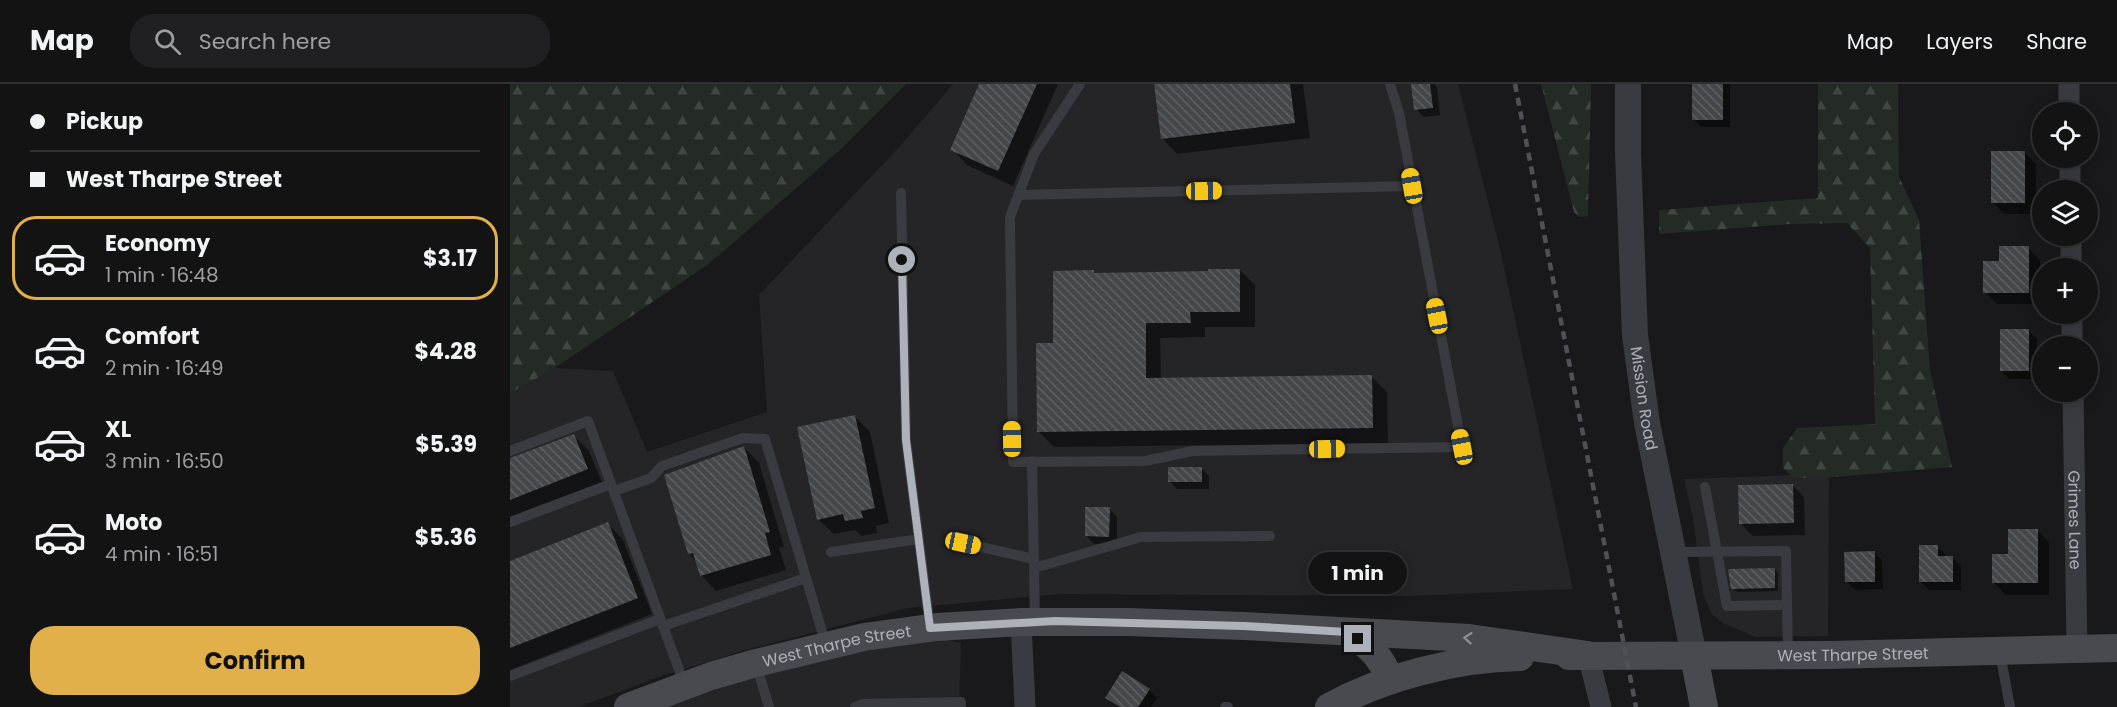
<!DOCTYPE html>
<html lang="en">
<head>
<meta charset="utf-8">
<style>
  body { margin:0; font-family:Poppins,sans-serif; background:#202022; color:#f1f3f6; height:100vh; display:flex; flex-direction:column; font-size:22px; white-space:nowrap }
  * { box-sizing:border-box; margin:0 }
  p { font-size:20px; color:#9d9ea0 }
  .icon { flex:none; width:33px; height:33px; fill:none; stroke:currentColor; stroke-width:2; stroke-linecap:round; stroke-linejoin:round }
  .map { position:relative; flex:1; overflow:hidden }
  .panel { display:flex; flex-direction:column; background:#131314; width:510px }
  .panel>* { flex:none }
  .banner { display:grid; align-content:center; height:132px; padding:0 30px; background:#131314 }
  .buttons { position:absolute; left:1522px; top:18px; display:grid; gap:12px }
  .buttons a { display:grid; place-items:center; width:66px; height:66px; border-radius:50%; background:#131314; box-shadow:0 3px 15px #0003,0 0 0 2px #323234; font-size:30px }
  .end { position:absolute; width:27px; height:27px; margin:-14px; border:8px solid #adb1b9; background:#111; box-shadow:0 0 0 3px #111 }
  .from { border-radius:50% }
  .bubble { position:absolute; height:42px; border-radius:21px; background:#131314; box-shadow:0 3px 15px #0003,0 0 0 2px #323234; font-size:20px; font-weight:700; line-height:42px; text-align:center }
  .car { position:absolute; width:18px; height:36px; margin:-18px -9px; border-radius:8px; box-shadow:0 0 4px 2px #0007; background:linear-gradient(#f5c518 24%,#345 0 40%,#f5c518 0 76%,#345 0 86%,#f5c518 0) }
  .banner b { display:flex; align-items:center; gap:21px; height:57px; font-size:22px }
  .banner b+b { border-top:2px solid #323234 }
  .banner i { width:15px; height:15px; background:#f1f3f6 }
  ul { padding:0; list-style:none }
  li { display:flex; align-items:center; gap:18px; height:84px; margin:0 12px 9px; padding:0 18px; border:3px solid transparent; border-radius:24px }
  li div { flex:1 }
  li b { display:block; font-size:22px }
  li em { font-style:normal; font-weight:700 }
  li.current { border-color:#e2b04a }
  li>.icon { width:54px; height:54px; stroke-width:1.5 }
  .button { display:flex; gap:12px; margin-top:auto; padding:12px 30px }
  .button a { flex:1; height:69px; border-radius:24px; background:#e2b04a; color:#111; font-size:24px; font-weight:700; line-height:69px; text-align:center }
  header { display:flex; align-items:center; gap:36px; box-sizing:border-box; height:84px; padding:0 30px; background:#131314; border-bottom:2px solid #323234 }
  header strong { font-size:28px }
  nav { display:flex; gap:33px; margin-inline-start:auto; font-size:21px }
  .search { width:420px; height:54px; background:#202022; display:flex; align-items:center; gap:15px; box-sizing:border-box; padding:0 21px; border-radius:24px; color:#9d9ea0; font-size:22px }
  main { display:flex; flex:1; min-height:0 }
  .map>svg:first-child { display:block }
</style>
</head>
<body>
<header>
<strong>Map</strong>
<div class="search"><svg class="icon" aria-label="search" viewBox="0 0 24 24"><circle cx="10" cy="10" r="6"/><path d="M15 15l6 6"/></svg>Search here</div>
<nav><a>Map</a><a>Layers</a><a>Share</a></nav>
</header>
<main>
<section class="panel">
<div class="banner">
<b><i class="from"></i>Pickup</b>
<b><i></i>West Tharpe Street</b>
</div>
<ul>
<li class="current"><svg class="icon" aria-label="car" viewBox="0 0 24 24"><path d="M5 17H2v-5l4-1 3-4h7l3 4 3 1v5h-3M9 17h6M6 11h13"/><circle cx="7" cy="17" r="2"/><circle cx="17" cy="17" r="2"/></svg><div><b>Economy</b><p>1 min · 16:48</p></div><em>$3.17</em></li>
<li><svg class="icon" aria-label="car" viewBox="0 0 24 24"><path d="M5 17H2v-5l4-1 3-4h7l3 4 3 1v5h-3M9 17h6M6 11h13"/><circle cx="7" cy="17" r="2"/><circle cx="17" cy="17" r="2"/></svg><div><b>Comfort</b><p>2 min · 16:49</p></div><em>$4.28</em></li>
<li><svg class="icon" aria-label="car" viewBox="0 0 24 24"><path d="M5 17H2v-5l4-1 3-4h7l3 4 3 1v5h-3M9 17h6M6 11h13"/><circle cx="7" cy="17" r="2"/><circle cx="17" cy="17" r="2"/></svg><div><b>XL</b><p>3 min · 16:50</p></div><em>$5.39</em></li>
<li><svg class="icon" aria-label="car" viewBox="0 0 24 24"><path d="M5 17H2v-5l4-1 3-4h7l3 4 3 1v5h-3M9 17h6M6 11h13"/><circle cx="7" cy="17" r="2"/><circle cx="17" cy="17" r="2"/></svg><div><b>Moto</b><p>4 min · 16:51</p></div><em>$5.36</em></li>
</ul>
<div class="button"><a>Confirm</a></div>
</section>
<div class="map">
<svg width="1607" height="623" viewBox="0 0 1607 623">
  <defs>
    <pattern id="forest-firs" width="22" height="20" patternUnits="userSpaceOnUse" patternTransform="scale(1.5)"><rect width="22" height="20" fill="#232b24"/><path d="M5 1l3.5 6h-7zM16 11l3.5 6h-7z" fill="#404742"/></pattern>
    <pattern id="building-back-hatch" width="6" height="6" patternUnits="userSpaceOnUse" patternTransform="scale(1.5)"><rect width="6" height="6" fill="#46474b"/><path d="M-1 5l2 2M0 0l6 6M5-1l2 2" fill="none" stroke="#5e5f63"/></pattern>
  </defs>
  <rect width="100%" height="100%" fill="#19191b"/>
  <g fill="#252528">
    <path d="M 443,0 L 948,0 L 990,165 L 1063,505 L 898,512 L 551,510 L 398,524 L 232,567 L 149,593 L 69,623 L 0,623 L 0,309 L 45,284 L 103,287 L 137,368 L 257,328 L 249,211 L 392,60 Z"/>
    <path d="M 1319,390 L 1318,552 L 1245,553 L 1211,538 L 1201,529 L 1193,509 L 1183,434 L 1174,395 Z"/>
    <path d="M 432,555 L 451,559 L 449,623 L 152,623 L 298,574 Z"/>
  </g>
  <g fill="url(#forest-firs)">
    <path d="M 0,0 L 396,0 L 330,66 L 200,179 L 45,284 L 0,309 Z"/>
    <path d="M 1031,0 L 1081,0 L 1078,132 L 1069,133 L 1064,128 Z"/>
    <path d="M 1308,0 L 1388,0 L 1389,93 L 1409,136 L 1420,286 L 1442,383 L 1313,394 L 1284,394 L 1273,384 L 1273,364 L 1287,344 L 1365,340 L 1360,164 L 1337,139 L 1280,140 L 1149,150 L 1149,126 L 1308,114 Z"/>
  </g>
  <g fill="#0007">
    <path d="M 471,0 L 548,0 L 503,102 L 457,81 L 442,65 Z"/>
    <path d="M 645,0 L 793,0 L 800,54 L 667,70 L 652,54 Z"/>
    <path d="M 903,0 L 924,0 L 927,3 L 930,31 L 914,33 L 906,25 Z"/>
    <path d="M 1183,0 L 1220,0 L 1220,43 L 1191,43 L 1183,35 Z"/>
    <path d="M 1514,68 L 1526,80 L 1526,130 L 1494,130 L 1482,118 Z"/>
    <path d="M 1518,164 L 1530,176 L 1530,220 L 1487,220 L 1475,208 L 1490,179 Z"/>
    <path d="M 730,186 L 745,201 L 745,243 L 695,243 L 695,253 L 650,254 L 651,296 L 862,293 L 877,308 L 878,359 L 544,363 L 529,348 L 545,260 L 583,187 L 586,190 Z"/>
    <path d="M 1519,247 L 1527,255 L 1527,295 L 1499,295 L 1491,287 Z"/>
    <path d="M 344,332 L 360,348 L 379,439 L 366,442 L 367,449 L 352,452 L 345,446 L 324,450 L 308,435 Z"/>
    <path d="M 64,352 L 79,367 L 93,401 L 0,437 L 0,375 Z"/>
    <path d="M 234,363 L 249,379 L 274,463 L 269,464 L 276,486 L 206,507 L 191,491 L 187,478 L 179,470 Z"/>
    <path d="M 691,384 L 699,392 L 699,405 L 667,405 L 659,397 Z"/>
    <path d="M 1282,401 L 1294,413 L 1295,451 L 1243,452 L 1231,440 Z"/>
    <path d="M 599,425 L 607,433 L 607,460 L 584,460 L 576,452 Z"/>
    <path d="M 98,440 L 113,456 L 142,530 L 0,586 L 0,478 Z"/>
    <path d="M 1527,446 L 1539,458 L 1539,511 L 1496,511 L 1484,499 L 1500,471 Z"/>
    <path d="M 1427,462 L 1435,470 L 1435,474 L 1443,474 L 1451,482 L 1451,506 L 1419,506 L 1411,498 Z"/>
    <path d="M 1364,468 L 1372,476 L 1373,505 L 1345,506 L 1337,498 Z"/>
    <path d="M 1264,485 L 1268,489 L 1268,507 L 1227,508 L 1223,504 Z"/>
    <path d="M 639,606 L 647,614 L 641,623 L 608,623 L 597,613 Z"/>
  </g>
  <g fill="url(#building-back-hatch)">
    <path d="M 469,0 L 527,0 L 488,87 L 440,66 Z"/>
    <path d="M 644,0 L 780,0 L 785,39 L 651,55 Z"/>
    <path d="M 901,0 L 920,0 L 923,24 L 904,26 Z"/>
    <rect x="1182" y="0" width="31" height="36"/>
    <rect x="1481" y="67" width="34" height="52"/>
    <path d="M 1489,162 L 1519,162 L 1519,209 L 1473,209 L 1473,177 L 1489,177 Z"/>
    <path d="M 698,185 L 730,185 L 730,228 L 680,228 L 681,239 L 636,239 L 636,294 L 862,291 L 863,344 L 527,348 L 526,259 L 543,259 L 543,187 L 584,186 L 584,189 L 698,187 Z"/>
    <rect x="1490" y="245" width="29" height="42"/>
    <path d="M 345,331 L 365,424 L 351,427 L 353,434 L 335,437 L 333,430 L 307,436 L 287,343 Z"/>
    <path d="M 64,350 L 78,385 L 0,416 L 0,374 Z"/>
    <path d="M 234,362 L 260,448 L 255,449 L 261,471 L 190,492 L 183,469 L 178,470 L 154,391 Z"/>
    <rect x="658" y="383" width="34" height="15"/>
    <path d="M 1283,400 L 1284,439 L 1229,440 L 1228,401 Z"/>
    <path d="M 575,423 L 600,423 L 599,453 L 575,452 Z"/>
    <path d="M 98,438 L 128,514 L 0,564 L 0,477 Z"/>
    <path d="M 1498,445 L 1528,445 L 1528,499 L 1482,499 L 1482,470 L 1498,470 Z"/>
    <path d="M 1409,461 L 1428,461 L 1428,472 L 1443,472 L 1443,498 L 1409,498 Z"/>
    <path d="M 1365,467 L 1365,498 L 1335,498 L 1334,468 Z"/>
    <path d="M 1265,484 L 1265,504 L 1221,505 L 1218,485 Z"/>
    <path d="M 612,587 L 640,605 L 628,623 L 610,623 L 595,614 Z"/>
  </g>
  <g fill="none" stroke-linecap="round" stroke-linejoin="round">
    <g stroke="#3a3b40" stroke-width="10">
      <path d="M 570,0 L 524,70 L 500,133 L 503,378 L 635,377 L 683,367 L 952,363 L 889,29 L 880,0"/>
      <path d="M 391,109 L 396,356 L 420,542"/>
      <path d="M 508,111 L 902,102"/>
      <path d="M 0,367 L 78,337 L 175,602"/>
      <path d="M 522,377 L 525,538"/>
      <path d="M 1195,403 L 1217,522 L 1277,521"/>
      <path d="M 104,407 L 141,394 L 152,382 L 233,354 L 255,355 L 316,561"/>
      <path d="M 0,438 L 101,400"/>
      <path d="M 453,459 L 524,475"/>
      <path d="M 321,468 L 409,455"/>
      <path d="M 1164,468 L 1276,467 L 1278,569"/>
      <path d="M 524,484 L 631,453 L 760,452"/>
      <path d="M 153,542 L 296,494"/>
      <path d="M 1490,569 L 1500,623"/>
      <path d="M 246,580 L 259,623"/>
      <path d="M 0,592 L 150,535"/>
      <path d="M 345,623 L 352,620 L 451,618 L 451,623"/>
      <path d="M 715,623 L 718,623"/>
    </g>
    <g stroke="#3a3b40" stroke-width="21">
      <path d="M 1559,0 L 1559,28"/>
      <path d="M 1560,74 L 1560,106"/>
      <path d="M 1561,152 L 1561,184"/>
      <path d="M 1562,230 L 1562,262"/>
      <path id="s1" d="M 1563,308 L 1567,564"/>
      <path d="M 511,538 L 515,623"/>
      <path d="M 1078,571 L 1091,623"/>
    </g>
    <path stroke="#3a3b40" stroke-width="26" id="s2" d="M 1118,0 L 1118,69 L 1125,251 L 1137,339 L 1184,572"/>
    <g stroke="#494a50" stroke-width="28">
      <path d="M 837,548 C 860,562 869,570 880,595"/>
      <path id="s3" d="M 1059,572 L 1320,571 L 1607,564"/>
      <path d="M 1184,572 L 1194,623"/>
      <path id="s4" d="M 118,623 L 201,592 L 246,579 L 354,553 L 427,543 L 511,538 L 618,538 L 734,542 L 959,554 L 1078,571"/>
      <path d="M 819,623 C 874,593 947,574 1010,573"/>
    </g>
    <path stroke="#505157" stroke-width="4.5" stroke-dasharray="8 6" stroke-linecap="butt" d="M 1005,0 L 1126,623"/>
  </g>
  <defs><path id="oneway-chevron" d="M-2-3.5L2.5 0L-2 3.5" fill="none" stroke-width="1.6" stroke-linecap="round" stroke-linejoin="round" transform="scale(1.5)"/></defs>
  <use stroke="#8a8d94" href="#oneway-chevron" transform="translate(958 554) rotate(-175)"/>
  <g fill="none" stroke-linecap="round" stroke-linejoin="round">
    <path stroke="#adb1b9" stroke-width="8" d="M 392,176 L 396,356 L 420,544 L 545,537 L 734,542 L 837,548 L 848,555"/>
  </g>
  <g text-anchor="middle" stroke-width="4.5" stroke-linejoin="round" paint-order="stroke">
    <g font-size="16" fill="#adb1b9" stroke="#141416">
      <text dy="6" stroke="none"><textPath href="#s2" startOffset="315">Mission Road</textPath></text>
      <text dy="6" stroke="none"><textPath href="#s1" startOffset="128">Grimes Lane</textPath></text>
      <text dy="6" stroke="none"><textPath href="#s4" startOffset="218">West Tharpe Street</textPath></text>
      <text dy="6" stroke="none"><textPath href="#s3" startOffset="284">West Tharpe Street</textPath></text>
    </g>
  </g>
</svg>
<div class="buttons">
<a><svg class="icon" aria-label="locate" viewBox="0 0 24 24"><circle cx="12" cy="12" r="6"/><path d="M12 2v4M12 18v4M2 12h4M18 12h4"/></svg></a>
<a><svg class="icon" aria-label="layers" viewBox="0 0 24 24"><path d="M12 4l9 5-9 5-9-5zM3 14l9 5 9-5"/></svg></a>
<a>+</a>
<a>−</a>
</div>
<i class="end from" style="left:392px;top:176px"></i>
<i class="end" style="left:848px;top:555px"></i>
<div class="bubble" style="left:798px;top:468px;width:99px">1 min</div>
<i class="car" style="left:902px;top:102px;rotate:350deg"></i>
<i class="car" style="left:694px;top:107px;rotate:89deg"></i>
<i class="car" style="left:927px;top:232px;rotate:349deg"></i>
<i class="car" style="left:502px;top:355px;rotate:359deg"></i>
<i class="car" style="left:952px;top:363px;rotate:349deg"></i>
<i class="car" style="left:817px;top:365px;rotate:89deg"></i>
<i class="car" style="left:453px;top:459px;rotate:102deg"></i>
</div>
</main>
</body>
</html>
